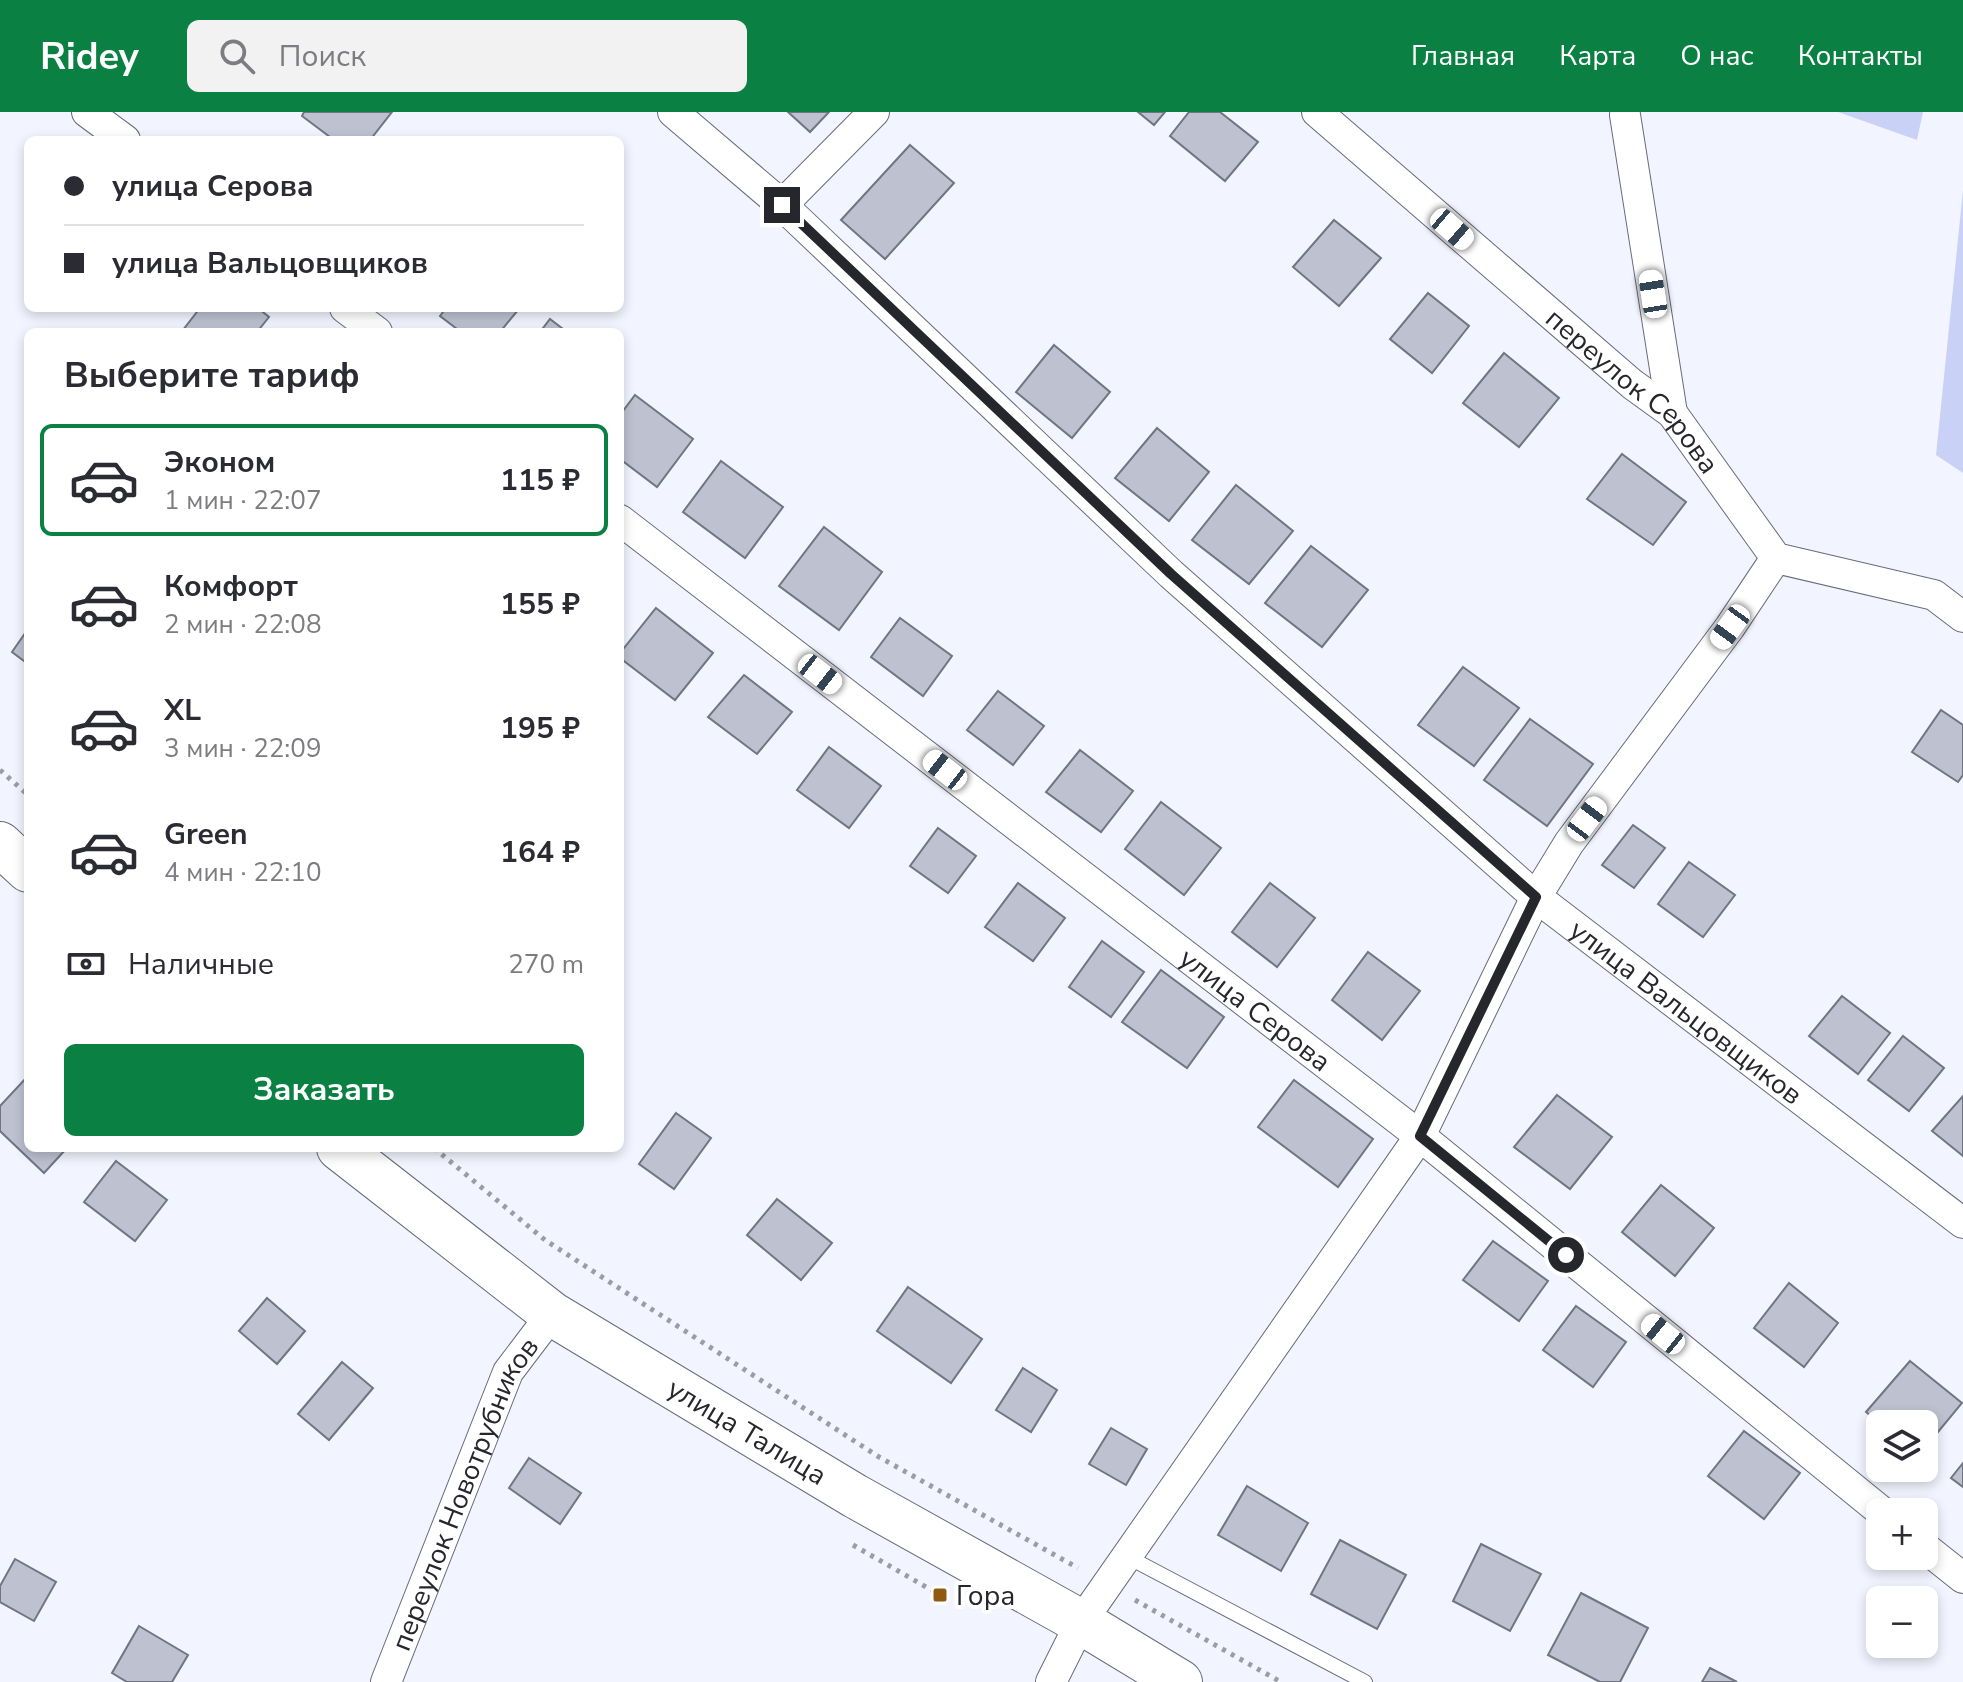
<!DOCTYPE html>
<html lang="ru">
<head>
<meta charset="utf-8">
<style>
  body { margin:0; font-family:"Nunito Sans",sans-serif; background:#f2f2f3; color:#2b2b33; height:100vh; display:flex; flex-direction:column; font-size:30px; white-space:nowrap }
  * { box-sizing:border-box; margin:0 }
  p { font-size:26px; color:#7c7c81 }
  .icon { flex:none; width:44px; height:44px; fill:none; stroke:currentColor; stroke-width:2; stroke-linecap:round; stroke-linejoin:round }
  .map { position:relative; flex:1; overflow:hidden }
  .sheet { position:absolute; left:24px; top:216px; width:600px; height:824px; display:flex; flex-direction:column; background:#fff; border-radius:12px; box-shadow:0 4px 12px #0003 }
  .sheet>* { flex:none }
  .top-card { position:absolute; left:24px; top:24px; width:600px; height:176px; border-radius:12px; box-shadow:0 4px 12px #0003; display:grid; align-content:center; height:176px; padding:0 40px; background:#fff }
  .buttons { position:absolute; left:1866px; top:1298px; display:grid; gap:16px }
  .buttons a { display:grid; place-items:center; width:72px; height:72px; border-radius:12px; background:#fff; box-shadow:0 4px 12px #0003; font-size:40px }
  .end { position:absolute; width:36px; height:36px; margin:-18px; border:10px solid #26272d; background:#fff; box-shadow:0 0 0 4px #fff }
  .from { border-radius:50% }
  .car { position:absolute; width:24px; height:48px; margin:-24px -12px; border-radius:10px; box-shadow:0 0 6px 2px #0007; background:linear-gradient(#fff 24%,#345 0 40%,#fff 0 76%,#345 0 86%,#fff 0) }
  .top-card b { display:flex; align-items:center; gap:28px; height:76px; font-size:30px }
  .top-card b+b { border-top:2px solid #e1e1e2 }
  .top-card i { width:20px; height:20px; background:#2b2b33 }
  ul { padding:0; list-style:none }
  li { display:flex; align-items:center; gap:24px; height:112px; margin:0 16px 12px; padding:0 24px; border:4px solid transparent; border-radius:12px }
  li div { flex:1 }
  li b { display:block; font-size:30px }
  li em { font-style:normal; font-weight:700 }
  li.current { border-color:#0b8043 }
  li>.icon { width:72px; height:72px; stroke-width:1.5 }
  h2 { padding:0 40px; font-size:36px; line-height:96px }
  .pay { display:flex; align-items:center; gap:20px; height:88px; padding:0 40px; font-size:30px }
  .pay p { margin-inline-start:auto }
  .cta { display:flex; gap:16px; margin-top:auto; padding:16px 40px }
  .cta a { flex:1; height:92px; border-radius:12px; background:#0b8043; color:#fff; font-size:32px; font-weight:700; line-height:92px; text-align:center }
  header { display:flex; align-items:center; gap:48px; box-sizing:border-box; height:112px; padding:0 40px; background:#0b8043; color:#fff }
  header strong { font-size:38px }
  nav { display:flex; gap:44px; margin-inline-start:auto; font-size:28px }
  .search { width:560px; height:72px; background:#f2f2f3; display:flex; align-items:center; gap:20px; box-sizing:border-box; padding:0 28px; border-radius:12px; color:#7c7c81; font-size:30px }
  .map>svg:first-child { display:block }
</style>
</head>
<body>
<header>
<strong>Ridey</strong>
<div class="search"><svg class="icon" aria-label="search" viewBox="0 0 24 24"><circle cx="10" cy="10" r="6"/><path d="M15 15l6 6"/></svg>Поиск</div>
<nav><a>Главная</a><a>Карта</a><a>О нас</a><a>Контакты</a></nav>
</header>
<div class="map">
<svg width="1963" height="1570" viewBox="0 0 1963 1570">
  <rect width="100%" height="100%" fill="#f2f5ff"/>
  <g fill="#c9d1f7">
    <path d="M 1838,0 L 1923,0 L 1917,28 Z"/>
    <path d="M 1963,78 L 1963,361 L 1936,343 Z"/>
  </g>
  <g fill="#bdc1d0" stroke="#717583" stroke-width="2">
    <path d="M 304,0 L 392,0 L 370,28 L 334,28 L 302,4 Z"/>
    <path d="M 788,0 L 829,0 L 810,20 Z"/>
    <path d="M 1138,0 L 1165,0 L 1154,13 Z"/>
    <path d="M 1189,0 L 1220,0 L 1258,30 L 1225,69 L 1170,24 Z"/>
    <path d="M 910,33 L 954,71 L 885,147 L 841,108 Z"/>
    <path d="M 1334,108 L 1381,146 L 1339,194 L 1293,155 Z"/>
    <path d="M 1428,181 L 1469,214 L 1432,261 L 1390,227 Z"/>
    <path d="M 200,196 L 258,196 L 269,205 L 257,220 L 186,220 L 183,218 Z"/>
    <path d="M 446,196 L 516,196 L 518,198 L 500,220 L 461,220 L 440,204 Z"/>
    <path d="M 550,207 L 567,220 L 540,220 Z"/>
    <path d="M 1054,233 L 1110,280 L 1072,326 L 1016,280 Z"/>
    <path d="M 1504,241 L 1559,286 L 1519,335 L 1463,291 Z"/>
    <path d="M 635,283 L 693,327 L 657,375 L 620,347 L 620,303 Z"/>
    <path d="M 1157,316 L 1209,360 L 1169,409 L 1115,366 Z"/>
    <path d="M 1622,342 L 1686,390 L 1653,433 L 1587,387 Z"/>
    <path d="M 721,349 L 783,395 L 745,446 L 683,400 Z"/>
    <path d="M 1236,373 L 1293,419 L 1249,472 L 1192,428 Z"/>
    <path d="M 824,415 L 882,460 L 839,518 L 779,474 Z"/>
    <path d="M 1311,434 L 1368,478 L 1322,535 L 1265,491 Z"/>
    <path d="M 656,496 L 713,541 L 675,588 L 620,546 L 620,541 Z"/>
    <path d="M 900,506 L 952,544 L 923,584 L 871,545 Z"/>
    <path d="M 28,517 L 28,552 L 12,540 Z"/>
    <path d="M 1463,555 L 1519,596 L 1474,654 L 1418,613 Z"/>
    <path d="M 744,563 L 792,600 L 757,642 L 708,605 Z"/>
    <path d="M 998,579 L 1044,614 L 1013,653 L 967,618 Z"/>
    <path d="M 1941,598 L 1963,613 L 1963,663 L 1958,670 L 1912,640 Z"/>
    <path d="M 1530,607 L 1593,652 L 1547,714 L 1484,668 Z"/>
    <path d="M 829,635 L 881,674 L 849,716 L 797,678 Z"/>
    <path d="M 1080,638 L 1133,679 L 1101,720 L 1046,680 Z"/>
    <path d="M 1161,690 L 1221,736 L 1184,783 L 1125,737 Z"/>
    <path d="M 1633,713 L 1665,736 L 1634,776 L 1602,753 Z"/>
    <path d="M 938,716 L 976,744 L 948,781 L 910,754 Z"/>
    <path d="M 1689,750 L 1735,783 L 1703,825 L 1658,792 Z"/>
    <path d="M 1018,771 L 1065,806 L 1033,849 L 985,815 Z"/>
    <path d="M 1270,771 L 1315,806 L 1277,855 L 1232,820 Z"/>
    <path d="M 1102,829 L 1144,860 L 1111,905 L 1069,875 Z"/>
    <path d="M 1368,840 L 1420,879 L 1382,928 L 1332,888 Z"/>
    <path d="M 1161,858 L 1224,905 L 1187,956 L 1122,910 Z"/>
    <path d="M 1842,884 L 1890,921 L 1858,962 L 1809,924 Z"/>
    <path d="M 1903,924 L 1944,956 L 1909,999 L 1868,968 Z"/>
    <path d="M 27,965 L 28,1036 L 67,1036 L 44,1061 L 0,1019 L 0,994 Z"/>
    <path d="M 1294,968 L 1373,1027 L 1338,1075 L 1258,1015 Z"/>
    <path d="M 1557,983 L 1612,1025 L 1570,1077 L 1514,1035 Z"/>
    <path d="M 1963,984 L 1963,1044 L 1932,1019 Z"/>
    <path d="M 676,1001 L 711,1026 L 674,1077 L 639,1052 Z"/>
    <path d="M 116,1049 L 167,1088 L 135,1129 L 84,1090 Z"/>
    <path d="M 1661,1073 L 1714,1116 L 1675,1164 L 1622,1120 Z"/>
    <path d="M 777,1087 L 832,1131 L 801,1168 L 747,1123 Z"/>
    <path d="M 1493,1129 L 1548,1169 L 1519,1209 L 1463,1168 Z"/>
    <path d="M 1789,1171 L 1838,1211 L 1804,1255 L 1754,1216 Z"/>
    <path d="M 908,1175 L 982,1227 L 951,1271 L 877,1219 Z"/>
    <path d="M 267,1186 L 305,1219 L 277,1252 L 239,1219 Z"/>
    <path d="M 1576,1194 L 1626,1230 L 1593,1275 L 1543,1238 Z"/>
    <path d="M 1910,1249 L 1962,1291 L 1924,1337 L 1924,1312 L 1880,1312 L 1866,1300 Z"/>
    <path d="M 342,1250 L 373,1276 L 329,1328 L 298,1302 Z"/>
    <path d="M 1023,1256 L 1057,1278 L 1031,1320 L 996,1298 Z"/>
    <path d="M 1111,1316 L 1147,1337 L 1126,1373 L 1089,1352 Z"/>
    <path d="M 1744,1319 L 1800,1361 L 1764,1407 L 1708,1364 Z"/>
    <path d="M 529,1346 L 581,1381 L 560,1412 L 509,1376 Z"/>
    <path d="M 1963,1351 L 1963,1375 L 1951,1366 Z"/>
    <path d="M 1247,1374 L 1308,1411 L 1281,1459 L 1218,1423 Z"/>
    <path d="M 1340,1428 L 1406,1463 L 1377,1517 L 1311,1482 Z"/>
    <path d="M 1481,1432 L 1541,1462 L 1510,1519 L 1453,1489 Z"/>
    <path d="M 15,1447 L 56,1470 L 34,1509 L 0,1490 L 0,1474 Z"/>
    <path d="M 1581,1481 L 1648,1516 L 1620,1570 L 1600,1570 L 1548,1543 Z"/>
    <path d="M 139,1514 L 188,1543 L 172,1570 L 127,1570 L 112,1561 Z"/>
    <path d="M 1710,1556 L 1737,1570 L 1702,1570 Z"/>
  </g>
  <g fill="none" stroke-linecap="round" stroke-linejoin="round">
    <g stroke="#686b7a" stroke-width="16">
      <path id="lane" d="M 1128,1445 L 1365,1570"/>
    </g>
    <g stroke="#686b7a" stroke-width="32">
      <g id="street">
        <path d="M 87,0 L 125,28"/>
        <path id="s1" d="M 673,0 L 782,93 L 1171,462 L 1536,785 L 1963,1111"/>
        <path id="s2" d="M 1317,0 L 1632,272 L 1672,301 L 1776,446 L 1934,483 L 1963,505"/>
        <path d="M 1625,3 L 1672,301"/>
        <path d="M 782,93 L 874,0"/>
        <path d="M 345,196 L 377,220"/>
        <path id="s3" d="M 620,408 L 1420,1024 L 1882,1400"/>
        <path d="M 1924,1435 L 1963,1466"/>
        <path id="s4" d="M 386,1570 L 508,1260 L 552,1202"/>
        <path d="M 1051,1570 L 1081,1510 L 1420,1024 L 1536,785 L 1569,731 L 1730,515 L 1776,446"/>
      </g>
    </g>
    <g stroke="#686b7a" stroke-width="46">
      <g id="primary">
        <path d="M 0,732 L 28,758"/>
        <path id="s5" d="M 339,1036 L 552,1202 L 855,1384 L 1081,1510 L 1180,1570"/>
      </g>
    </g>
    <g stroke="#9b9da6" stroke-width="5" stroke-dasharray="4 6" stroke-linecap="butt">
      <path d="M 0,658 L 28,683"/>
      <path d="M 434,1036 L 545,1128 L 879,1345 L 1078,1456"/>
      <path d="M 853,1433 L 940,1483"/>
      <path d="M 1135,1488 L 1281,1570"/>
    </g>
    <use href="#lane" stroke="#fff" stroke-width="14"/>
    <use href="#street" stroke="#fff" stroke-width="30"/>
    <use href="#primary" stroke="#fff" stroke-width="44"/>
  </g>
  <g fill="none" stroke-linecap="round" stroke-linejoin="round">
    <path stroke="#26272d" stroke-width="10" d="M 782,93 L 1171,462 L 1536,785 L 1420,1024 L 1566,1143"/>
  </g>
  <rect fill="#905810" stroke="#fff" stroke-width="3" x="932" y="1475" width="16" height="16" rx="4"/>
  <g text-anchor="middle" stroke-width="8" stroke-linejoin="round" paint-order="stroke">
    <g font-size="28" fill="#26272d" stroke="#fff">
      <text dy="10" stroke="none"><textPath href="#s2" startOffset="422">переулок Серова</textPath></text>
      <text dy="10" stroke="none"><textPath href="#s3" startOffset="802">улица Серова</textPath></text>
      <text dy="10" stroke="none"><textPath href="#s1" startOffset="1356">улица Вальцовщиков</textPath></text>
      <text dy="10" stroke="none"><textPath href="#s5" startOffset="498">улица Талица</textPath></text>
      <text dy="10" stroke="none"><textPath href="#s4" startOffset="204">переулок Новотрубников</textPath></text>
    </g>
    <g font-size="28" fill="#26272d" stroke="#fff" text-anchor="start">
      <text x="956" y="1493">Гора</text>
    </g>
  </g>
</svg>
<div class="buttons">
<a><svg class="icon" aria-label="layers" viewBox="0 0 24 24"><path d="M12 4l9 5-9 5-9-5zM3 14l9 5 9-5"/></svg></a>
<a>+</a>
<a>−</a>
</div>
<i class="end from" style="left:1566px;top:1143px"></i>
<i class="end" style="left:782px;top:93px"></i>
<i class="car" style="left:1452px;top:117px;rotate:131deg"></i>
<i class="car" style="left:1653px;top:182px;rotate:351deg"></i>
<i class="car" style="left:1730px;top:515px;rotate:216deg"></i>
<i class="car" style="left:820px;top:562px;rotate:128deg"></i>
<i class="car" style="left:945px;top:658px;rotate:308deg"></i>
<i class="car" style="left:1587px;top:707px;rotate:37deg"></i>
<i class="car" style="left:1663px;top:1222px;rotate:309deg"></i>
<div class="top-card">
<b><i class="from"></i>улица Серова</b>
<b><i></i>улица Вальцовщиков</b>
</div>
<section class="sheet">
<h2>Выберите тариф</h2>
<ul>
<li class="current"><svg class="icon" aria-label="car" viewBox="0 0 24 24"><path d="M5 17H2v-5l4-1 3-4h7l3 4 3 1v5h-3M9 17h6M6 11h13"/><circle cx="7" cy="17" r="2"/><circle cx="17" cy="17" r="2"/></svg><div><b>Эконом</b><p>1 мин · 22:07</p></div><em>115 ₽</em></li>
<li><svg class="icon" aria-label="car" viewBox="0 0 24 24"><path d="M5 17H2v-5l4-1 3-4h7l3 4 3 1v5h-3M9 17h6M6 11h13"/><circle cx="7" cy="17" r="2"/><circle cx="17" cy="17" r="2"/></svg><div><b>Комфорт</b><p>2 мин · 22:08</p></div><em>155 ₽</em></li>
<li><svg class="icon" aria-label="car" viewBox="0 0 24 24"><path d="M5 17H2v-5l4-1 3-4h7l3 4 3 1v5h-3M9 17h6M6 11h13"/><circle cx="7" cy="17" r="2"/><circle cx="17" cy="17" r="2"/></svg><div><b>XL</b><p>3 мин · 22:09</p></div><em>195 ₽</em></li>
<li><svg class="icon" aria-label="car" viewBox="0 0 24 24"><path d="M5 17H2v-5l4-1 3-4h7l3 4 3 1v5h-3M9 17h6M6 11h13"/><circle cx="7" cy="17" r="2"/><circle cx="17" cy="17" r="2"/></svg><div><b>Green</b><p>4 мин · 22:10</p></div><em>164 ₽</em></li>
</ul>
<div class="pay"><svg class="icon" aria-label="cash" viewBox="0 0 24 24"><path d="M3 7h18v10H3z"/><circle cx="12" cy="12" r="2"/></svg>Наличные<p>270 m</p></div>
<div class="cta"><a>Заказать</a></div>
</section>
</div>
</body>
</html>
